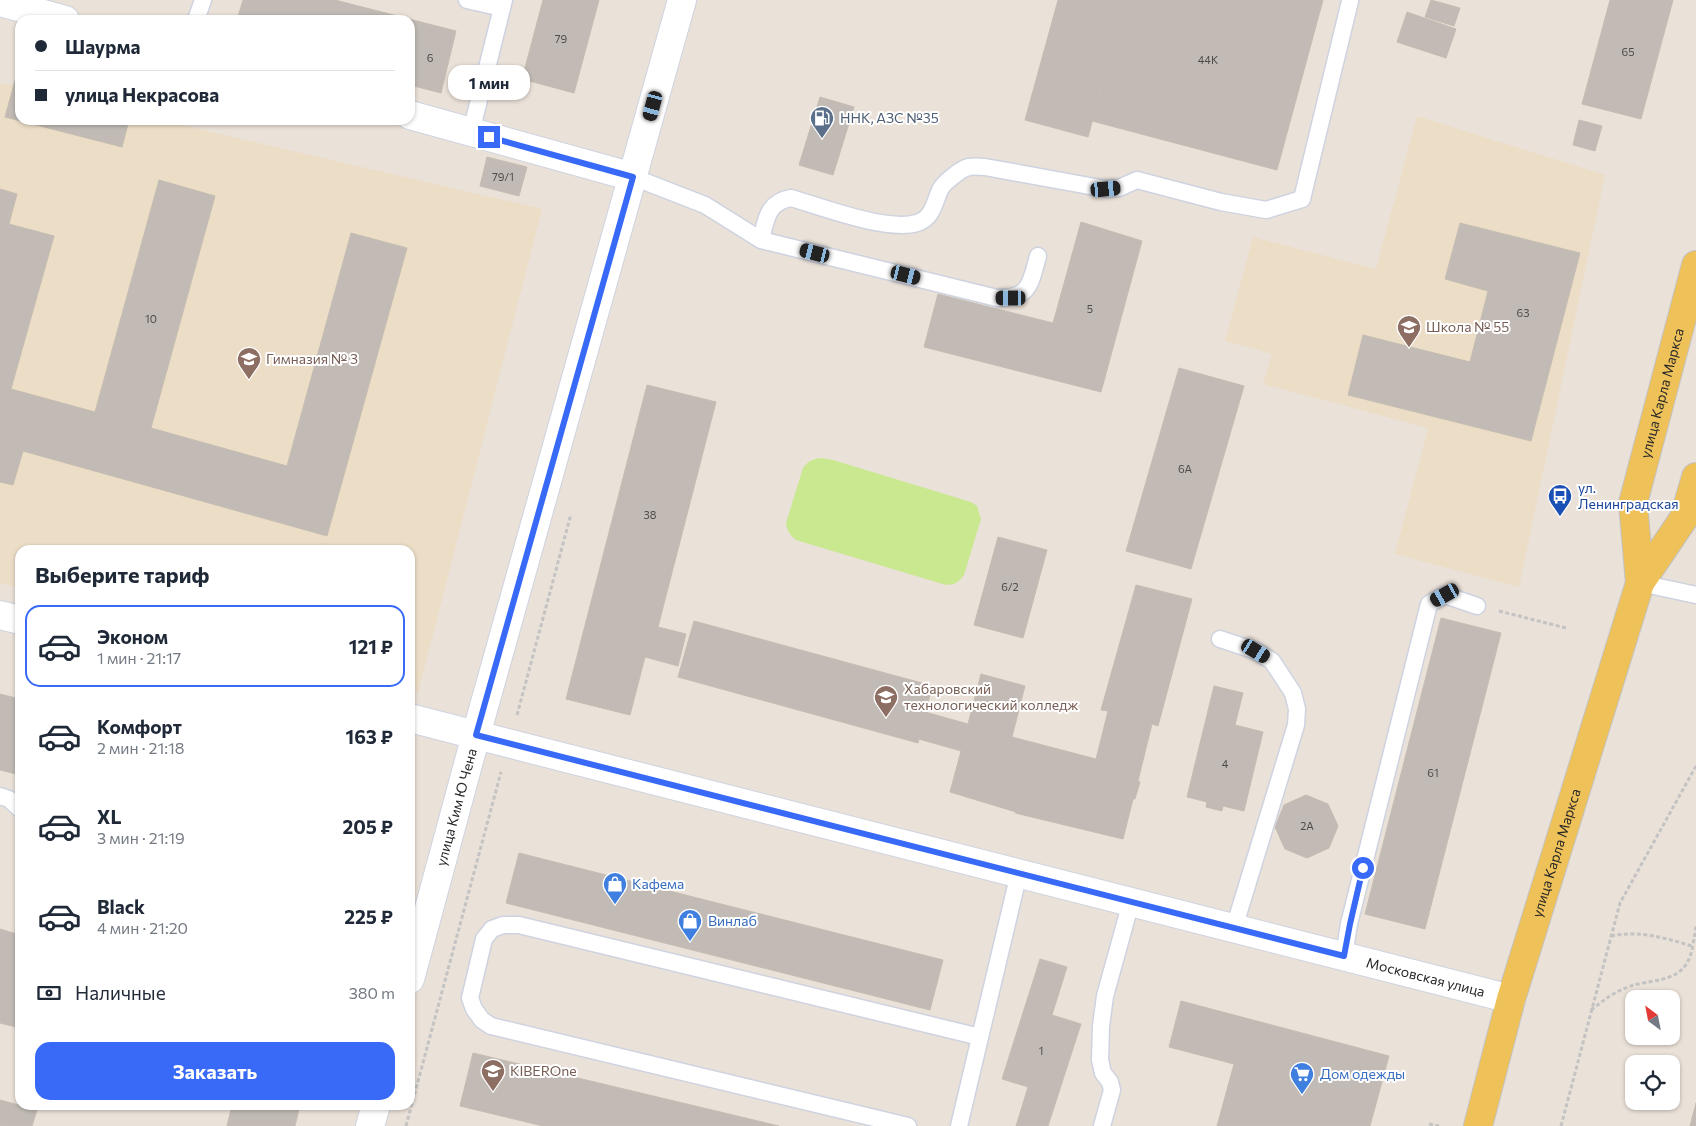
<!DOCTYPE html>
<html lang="ru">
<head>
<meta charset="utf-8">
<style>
  body { margin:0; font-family:Commissioner,sans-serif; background:#f6f6f7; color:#1f2937; height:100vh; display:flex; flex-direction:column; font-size:19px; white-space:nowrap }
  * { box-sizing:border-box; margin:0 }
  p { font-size:16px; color:#747a83 }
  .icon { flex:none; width:28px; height:28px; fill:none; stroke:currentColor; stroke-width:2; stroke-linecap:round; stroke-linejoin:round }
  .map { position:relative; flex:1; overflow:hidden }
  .drawer { position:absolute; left:15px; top:545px; width:400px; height:565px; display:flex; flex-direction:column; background:#fff; border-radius:15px; box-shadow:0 1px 4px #0004 }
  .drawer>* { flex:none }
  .top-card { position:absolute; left:15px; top:15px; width:400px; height:110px; border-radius:15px; box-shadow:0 1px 4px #0004; display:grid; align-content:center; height:110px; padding:0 20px; background:#fff }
  .needle { width:32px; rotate:328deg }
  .controls { position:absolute; left:1625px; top:990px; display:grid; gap:10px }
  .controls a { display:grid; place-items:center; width:55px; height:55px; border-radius:10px; background:#fff; box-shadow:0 1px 4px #0004; font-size:25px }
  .end { position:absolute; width:22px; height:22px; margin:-11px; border:6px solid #3869f7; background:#fff; box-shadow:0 0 0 2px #fff }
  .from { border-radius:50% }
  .bubble { position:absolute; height:35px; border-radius:15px; background:#fff; box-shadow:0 1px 4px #0004; font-size:16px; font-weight:700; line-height:35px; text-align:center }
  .car { position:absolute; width:15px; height:30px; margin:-15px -8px; border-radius:6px; box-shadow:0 0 4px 1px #0007; background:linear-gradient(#222 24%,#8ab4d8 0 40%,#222 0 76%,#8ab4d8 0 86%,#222 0) }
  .top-card b { display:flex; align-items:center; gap:18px; height:48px; font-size:19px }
  .top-card b+b { border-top:1px solid #e0e1e3 }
  .top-card i { width:12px; height:12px; background:#1f2937 }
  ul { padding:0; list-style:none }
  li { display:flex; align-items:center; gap:15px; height:82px; margin:0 10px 8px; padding:0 10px; border:2px solid transparent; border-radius:15px }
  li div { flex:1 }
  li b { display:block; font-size:19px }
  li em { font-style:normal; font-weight:700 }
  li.active { border-color:#3869f7 }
  li>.icon { width:45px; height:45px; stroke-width:1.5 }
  h2 { padding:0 20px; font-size:22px; line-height:60px }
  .pay { display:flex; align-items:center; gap:12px; height:55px; padding:0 20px; font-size:19px }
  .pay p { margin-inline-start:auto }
  .button { display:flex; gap:10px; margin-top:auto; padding:10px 20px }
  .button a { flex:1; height:58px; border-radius:15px; background:#3869f7; color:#fff; font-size:20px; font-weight:700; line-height:58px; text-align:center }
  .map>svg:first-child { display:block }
</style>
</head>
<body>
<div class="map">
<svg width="1696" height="1126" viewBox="0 0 1696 1126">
  <rect width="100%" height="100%" fill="#eae1d8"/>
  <g fill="#ecddc7">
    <path d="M 0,83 L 20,87 L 20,120 L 160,120 L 542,209 L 418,693 L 410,691 L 410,550 L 20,550 L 20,588 L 0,583 Z"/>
    <path d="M 1417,116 L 1605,175 L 1519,587 L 1395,554 L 1428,428 L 1263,384 L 1272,354 L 1225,341 L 1253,237 L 1376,269 Z"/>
  </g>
  <path fill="#c9e890" d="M 821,458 L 833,460 L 971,502 L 977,506 L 981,519 L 964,575 L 960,580 L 954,584 L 946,585 L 796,540 C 790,535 787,531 786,523 L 803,468 C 808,461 813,459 821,458 Z"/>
  <g fill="#c2bbb5" stroke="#c5bdb2">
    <path d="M 243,0 L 335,0 L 456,31 L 441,93 L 410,85 L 410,20 L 237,20 Z"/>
    <path d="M 543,0 L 599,0 L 574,93 L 522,79 Z"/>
    <path d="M 1058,0 L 1125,0 L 1088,137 L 1025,120 Z"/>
    <path d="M 1125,0 L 1323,0 L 1277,170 L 1092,121 Z"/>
    <path d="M 1431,0 L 1460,8 L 1454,26 L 1425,17 Z"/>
    <path d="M 1610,0 L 1673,0 L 1641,119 L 1582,104 Z"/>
    <path d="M 1407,12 L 1456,29 L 1446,58 L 1397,42 Z"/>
    <path d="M 20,62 L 20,120 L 113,120 L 128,124 L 122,147 L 5,117 Z"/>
    <path d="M 820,97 L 854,107 L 833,175 L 799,165 Z"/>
    <path d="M 1579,120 L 1602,126 L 1595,151 L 1573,145 Z"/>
    <path d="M 487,157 L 527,167 L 519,196 L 480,186 Z"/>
    <path d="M 159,180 L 215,196 L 151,428 L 287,466 L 351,233 L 407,248 L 327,536 L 23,451 L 13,485 L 0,482 L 0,189 L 17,194 L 9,224 L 54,236 L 11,389 L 95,412 Z"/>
    <path d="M 1081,222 L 1142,241 L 1101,392 L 924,347 L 938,294 L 1053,323 Z"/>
    <path d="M 1460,223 L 1580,253 L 1531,441 L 1348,395 L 1363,335 L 1470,362 L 1488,291 L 1445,279 Z"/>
    <path d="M 1179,368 L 1244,386 L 1191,569 L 1126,551 Z"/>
    <path d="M 647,385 L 716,402 L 658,627 L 686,634 L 678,666 L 645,657 L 630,715 L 566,699 Z"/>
    <path d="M 998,537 L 1047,550 L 1023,638 L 974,625 Z"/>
    <path d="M 1136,585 L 1192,599 L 1158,726 L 1152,724 L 1138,781 L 1140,782 L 1135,799 L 1133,799 L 1123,839 L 1015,813 L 1016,812 L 950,792 L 961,751 L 919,739 L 918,743 L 678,677 L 694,621 L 933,686 L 925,712 L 968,724 L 981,674 L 1025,686 L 1012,737 L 1096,759 L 1108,711 L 1101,710 Z"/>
    <path d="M 1441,618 L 1501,633 L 1425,929 L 1365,914 Z"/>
    <path d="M 1214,686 L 1243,693 L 1235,725 L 1263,732 L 1244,811 L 1223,806 L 1222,811 L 1206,807 L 1207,802 L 1187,797 Z"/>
    <path d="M 0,694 L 20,699 L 20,775 L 0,770 Z"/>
    <path d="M 1306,795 L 1328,804 L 1338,826 L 1329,848 L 1307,858 L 1285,849 L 1275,827 L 1284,805 Z"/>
    <path d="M 519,853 L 943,960 L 930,1010 L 506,903 Z"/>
    <path d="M 0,929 L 20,935 L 20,1028 L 0,1023 Z"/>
    <path d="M 1040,959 L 1067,967 L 1052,1015 L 1081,1024 L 1048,1126 L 1016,1126 L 1028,1087 L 1002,1079 Z"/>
    <path d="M 1181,1001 L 1389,1056 L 1370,1126 L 1217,1126 L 1234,1064 L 1169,1047 Z"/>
    <path d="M 473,1053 L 779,1126 L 543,1126 L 460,1106 Z"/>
    <path d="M 0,1100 L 37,1110 L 32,1126 L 0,1126 Z"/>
    <path d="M 1696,1103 L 1696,1126 L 1690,1126 Z"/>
    <path d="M 232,1105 L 300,1105 L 295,1126 L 227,1126 Z"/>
  </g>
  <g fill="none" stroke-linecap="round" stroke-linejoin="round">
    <g stroke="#ced3e0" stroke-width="19">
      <g id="service">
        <path d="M 467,0 L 502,8"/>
        <path d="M 196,20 L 203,0"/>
        <path d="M 471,132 L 504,0"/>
        <path d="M 633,177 L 705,205 L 761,240 L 997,298 C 1030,298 1030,285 1038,256"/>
        <path d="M 761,240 C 766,220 767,202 791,198 C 822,207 887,232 917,223 C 933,218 934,203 940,190 C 943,183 962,168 969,167 C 974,166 980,167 985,167 L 1106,189 L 1119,188 L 1137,180 L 1221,202 L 1266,210 L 1302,199 L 1350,1"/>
        <path d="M 1640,583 L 1696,595"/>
        <path d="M 1220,639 L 1256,651 L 1272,661 L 1293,693 L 1297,709 L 1296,725 L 1234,928"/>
        <path d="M 0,796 L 9,799 L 20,809"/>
        <path d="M 1344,956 L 1349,924 L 1429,604 L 1445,595 L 1477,606"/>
        <path d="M 908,1126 L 491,1026 L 482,1020 L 474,1009 L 470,998 L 484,939 L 492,929 L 503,925 L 519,925 L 980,1037"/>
        <path d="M 959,1126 L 1019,873"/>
        <path d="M 1102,1126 L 1112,1090 L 1110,1082 L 1103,1073 L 1100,1060 L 1101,1026 L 1105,996 L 1131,902"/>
      </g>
    </g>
    <g stroke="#ced3e0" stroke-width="30">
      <g id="minor">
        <path d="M 0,2 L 65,20"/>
        <path d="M 410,115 L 633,177"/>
        <path d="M 0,615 L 20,620"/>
        <path d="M 410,718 L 476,735"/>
      </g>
    </g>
    <g stroke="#ced3e0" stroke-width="30">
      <g id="tertiary">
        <path id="s1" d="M 476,735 L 1511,999"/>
        <path id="s2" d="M 410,979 L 476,735 L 682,0"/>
        <path d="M 370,1126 L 376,1105"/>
      </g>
    </g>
    <g stroke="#c3c3c3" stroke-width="30">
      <g id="primary">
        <path id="s3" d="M 1640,583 L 1633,503 L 1696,265"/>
        <path id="s4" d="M 1478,1126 L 1511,999 L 1640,583 L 1684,518 L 1696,477"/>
      </g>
    </g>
    <g stroke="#c3c3c3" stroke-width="3" stroke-dasharray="4 2.5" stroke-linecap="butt">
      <path d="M 1499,611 L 1566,628"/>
      <path d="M 517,715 L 571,514"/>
      <path d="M 1611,936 C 1639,930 1665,938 1692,946"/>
      <path d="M 1591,1010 C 1604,1000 1615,991 1631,986 C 1649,980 1676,982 1687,963 C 1693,953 1694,937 1696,926"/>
      <path d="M 1429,1124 L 1439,1126"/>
      <path d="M 406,1126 L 501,772"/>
      <path d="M 1561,1126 L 1620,903 L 1696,766"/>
    </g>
    <use href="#service" stroke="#fff" stroke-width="16"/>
    <use href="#minor" stroke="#fff" stroke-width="28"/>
    <use href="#tertiary" stroke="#fff" stroke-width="28"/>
    <use href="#primary" stroke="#eec159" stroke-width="28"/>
  </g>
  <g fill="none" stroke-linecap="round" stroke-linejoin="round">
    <path stroke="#3869f7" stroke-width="6" d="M 489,137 L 633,177 L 476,735 L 1344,956 L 1350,924 L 1363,868"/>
  </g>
  <defs>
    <g id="fuel-pin" transform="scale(1.25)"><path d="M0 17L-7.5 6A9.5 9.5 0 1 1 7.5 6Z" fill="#5c6f8a" stroke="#fff"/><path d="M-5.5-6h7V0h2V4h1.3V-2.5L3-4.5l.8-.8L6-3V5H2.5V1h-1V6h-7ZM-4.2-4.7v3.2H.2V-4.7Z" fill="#fff"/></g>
    <g id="school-pin" transform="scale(1.25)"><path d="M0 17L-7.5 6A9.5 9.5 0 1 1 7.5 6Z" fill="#8d6e63" stroke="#fff"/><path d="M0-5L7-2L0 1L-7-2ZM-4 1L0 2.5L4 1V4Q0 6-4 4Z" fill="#fff"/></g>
    <g id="bus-pin" transform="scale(1.25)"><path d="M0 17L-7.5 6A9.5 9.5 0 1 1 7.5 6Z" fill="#1a4fb4" stroke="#fff"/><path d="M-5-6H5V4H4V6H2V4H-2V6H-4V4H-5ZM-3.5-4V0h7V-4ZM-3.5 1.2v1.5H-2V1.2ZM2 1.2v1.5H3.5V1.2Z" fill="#fff"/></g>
    <g id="university-pin" transform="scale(1.25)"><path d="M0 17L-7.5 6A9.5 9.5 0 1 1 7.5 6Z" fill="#8d6e63" stroke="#fff"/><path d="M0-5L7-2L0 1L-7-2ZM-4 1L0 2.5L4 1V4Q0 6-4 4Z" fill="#fff"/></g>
    <g id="shop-pin" transform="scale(1.25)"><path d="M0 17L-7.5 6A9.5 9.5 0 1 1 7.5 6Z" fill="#3f7fe0" stroke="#fff"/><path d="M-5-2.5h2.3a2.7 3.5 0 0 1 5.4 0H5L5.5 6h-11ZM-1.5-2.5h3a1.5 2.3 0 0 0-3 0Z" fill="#fff"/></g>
    <g id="supermarket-pin" transform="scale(1.25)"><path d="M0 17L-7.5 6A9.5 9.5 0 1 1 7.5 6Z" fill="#3f7fe0" stroke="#fff"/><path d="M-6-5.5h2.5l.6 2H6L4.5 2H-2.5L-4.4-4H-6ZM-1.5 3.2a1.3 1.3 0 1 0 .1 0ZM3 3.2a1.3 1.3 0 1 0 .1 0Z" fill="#fff"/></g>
  </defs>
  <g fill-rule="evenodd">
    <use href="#fuel-pin" x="822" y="118"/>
    <use href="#school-pin" x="1409" y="327"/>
    <use href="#school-pin" x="249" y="359"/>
    <use href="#bus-pin" x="1560" y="496"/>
    <use href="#university-pin" x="886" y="697"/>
    <use href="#shop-pin" x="615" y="884"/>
    <use href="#shop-pin" x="690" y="921"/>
    <use href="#school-pin" x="493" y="1071"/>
    <use href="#supermarket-pin" x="1302" y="1074"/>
  </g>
  <g text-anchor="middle" stroke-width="4" stroke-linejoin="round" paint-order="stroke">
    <g font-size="11" fill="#4e4c4a">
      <text x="561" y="43">79</text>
      <text x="1628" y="56">65</text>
      <text x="430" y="62">6</text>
      <text x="1208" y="64">44К</text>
      <text x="503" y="181">79/1</text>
      <text x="1090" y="313">5</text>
      <text x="1523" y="317">63</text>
      <text x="151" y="323">10</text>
      <text x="1185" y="473">6А</text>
      <text x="650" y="519">38</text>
      <text x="1010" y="591">6/2</text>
      <text x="1225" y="768">4</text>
      <text x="1433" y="777">61</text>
      <text x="1307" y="830">2А</text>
      <text x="1041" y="1055">1</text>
    </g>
    <g font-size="14" fill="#4e5e75" stroke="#fff" text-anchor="start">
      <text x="840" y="123">ННК, АЗС №35</text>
    </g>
    <g font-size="14" fill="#785e54" stroke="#fff" text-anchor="start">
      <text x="1426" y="332">Школа № 55</text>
      <text x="266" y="364">Гимназия № 3</text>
      <text x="904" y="694">Хабаровский<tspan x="904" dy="16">технологический колледж</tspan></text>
      <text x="510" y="1076">KIBEROne</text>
    </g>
    <g font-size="14" fill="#272727" stroke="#fff">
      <text dy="5" stroke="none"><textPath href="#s3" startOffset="194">улица Карла Маркса</textPath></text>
      <text dy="5" stroke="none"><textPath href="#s2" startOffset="178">улица Ким Ю Чена</textPath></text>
      <text dy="5" stroke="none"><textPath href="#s4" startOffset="284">улица Карла Маркса</textPath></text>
      <text dy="5" stroke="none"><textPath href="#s1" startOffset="980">Московская улица</textPath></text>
    </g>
    <g font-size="14" fill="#164399" stroke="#fff" text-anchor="start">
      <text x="1578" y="493">ул.<tspan x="1578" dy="16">Ленинградская</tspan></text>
    </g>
    <g font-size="14" fill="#366cbe" stroke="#fff" text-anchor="start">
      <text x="632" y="889">Кафема</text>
      <text x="708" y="926">Винлаб</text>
      <text x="1320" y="1079">Дом одежды</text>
    </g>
  </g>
</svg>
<div class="controls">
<a><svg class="needle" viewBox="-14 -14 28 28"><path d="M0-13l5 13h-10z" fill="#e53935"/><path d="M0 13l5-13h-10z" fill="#747a83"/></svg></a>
<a><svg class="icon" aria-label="locate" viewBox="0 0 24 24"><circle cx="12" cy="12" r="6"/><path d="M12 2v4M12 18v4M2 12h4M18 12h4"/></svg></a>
</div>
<i class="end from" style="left:1363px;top:868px"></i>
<i class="end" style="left:489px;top:137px"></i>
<div class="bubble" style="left:448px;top:65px;width:82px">1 мин</div>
<i class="car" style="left:653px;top:106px;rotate:195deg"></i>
<i class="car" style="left:1106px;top:189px;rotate:85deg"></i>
<i class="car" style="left:815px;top:253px;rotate:284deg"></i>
<i class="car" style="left:906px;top:275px;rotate:104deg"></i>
<i class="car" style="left:1011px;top:298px;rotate:270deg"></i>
<i class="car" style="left:1445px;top:595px;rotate:241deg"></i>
<i class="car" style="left:1256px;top:651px;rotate:121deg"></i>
<div class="top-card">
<b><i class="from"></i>Шаурма</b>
<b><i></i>улица Некрасова</b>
</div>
<section class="drawer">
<h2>Выберите тариф</h2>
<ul>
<li class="active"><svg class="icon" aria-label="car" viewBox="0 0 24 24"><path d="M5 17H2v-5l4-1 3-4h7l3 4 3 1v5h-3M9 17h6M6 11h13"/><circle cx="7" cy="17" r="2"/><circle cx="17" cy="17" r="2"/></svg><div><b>Эконом</b><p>1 мин · 21:17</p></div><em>121 ₽</em></li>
<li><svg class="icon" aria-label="car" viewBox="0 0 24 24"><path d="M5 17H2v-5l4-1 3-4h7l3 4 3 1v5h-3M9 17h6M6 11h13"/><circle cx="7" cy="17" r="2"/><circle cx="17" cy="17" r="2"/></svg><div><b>Комфорт</b><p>2 мин · 21:18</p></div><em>163 ₽</em></li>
<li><svg class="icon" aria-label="car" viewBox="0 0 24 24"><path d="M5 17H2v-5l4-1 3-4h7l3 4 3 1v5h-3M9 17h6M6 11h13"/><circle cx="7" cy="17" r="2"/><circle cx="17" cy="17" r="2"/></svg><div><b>XL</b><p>3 мин · 21:19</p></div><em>205 ₽</em></li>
<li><svg class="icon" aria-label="car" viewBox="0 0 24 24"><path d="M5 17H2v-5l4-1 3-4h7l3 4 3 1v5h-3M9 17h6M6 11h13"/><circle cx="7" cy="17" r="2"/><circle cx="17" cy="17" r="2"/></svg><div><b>Black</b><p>4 мин · 21:20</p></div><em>225 ₽</em></li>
</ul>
<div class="pay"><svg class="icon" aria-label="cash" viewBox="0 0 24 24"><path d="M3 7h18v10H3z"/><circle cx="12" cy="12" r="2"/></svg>Наличные<p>380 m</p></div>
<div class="button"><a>Заказать</a></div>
</section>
</div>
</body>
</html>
